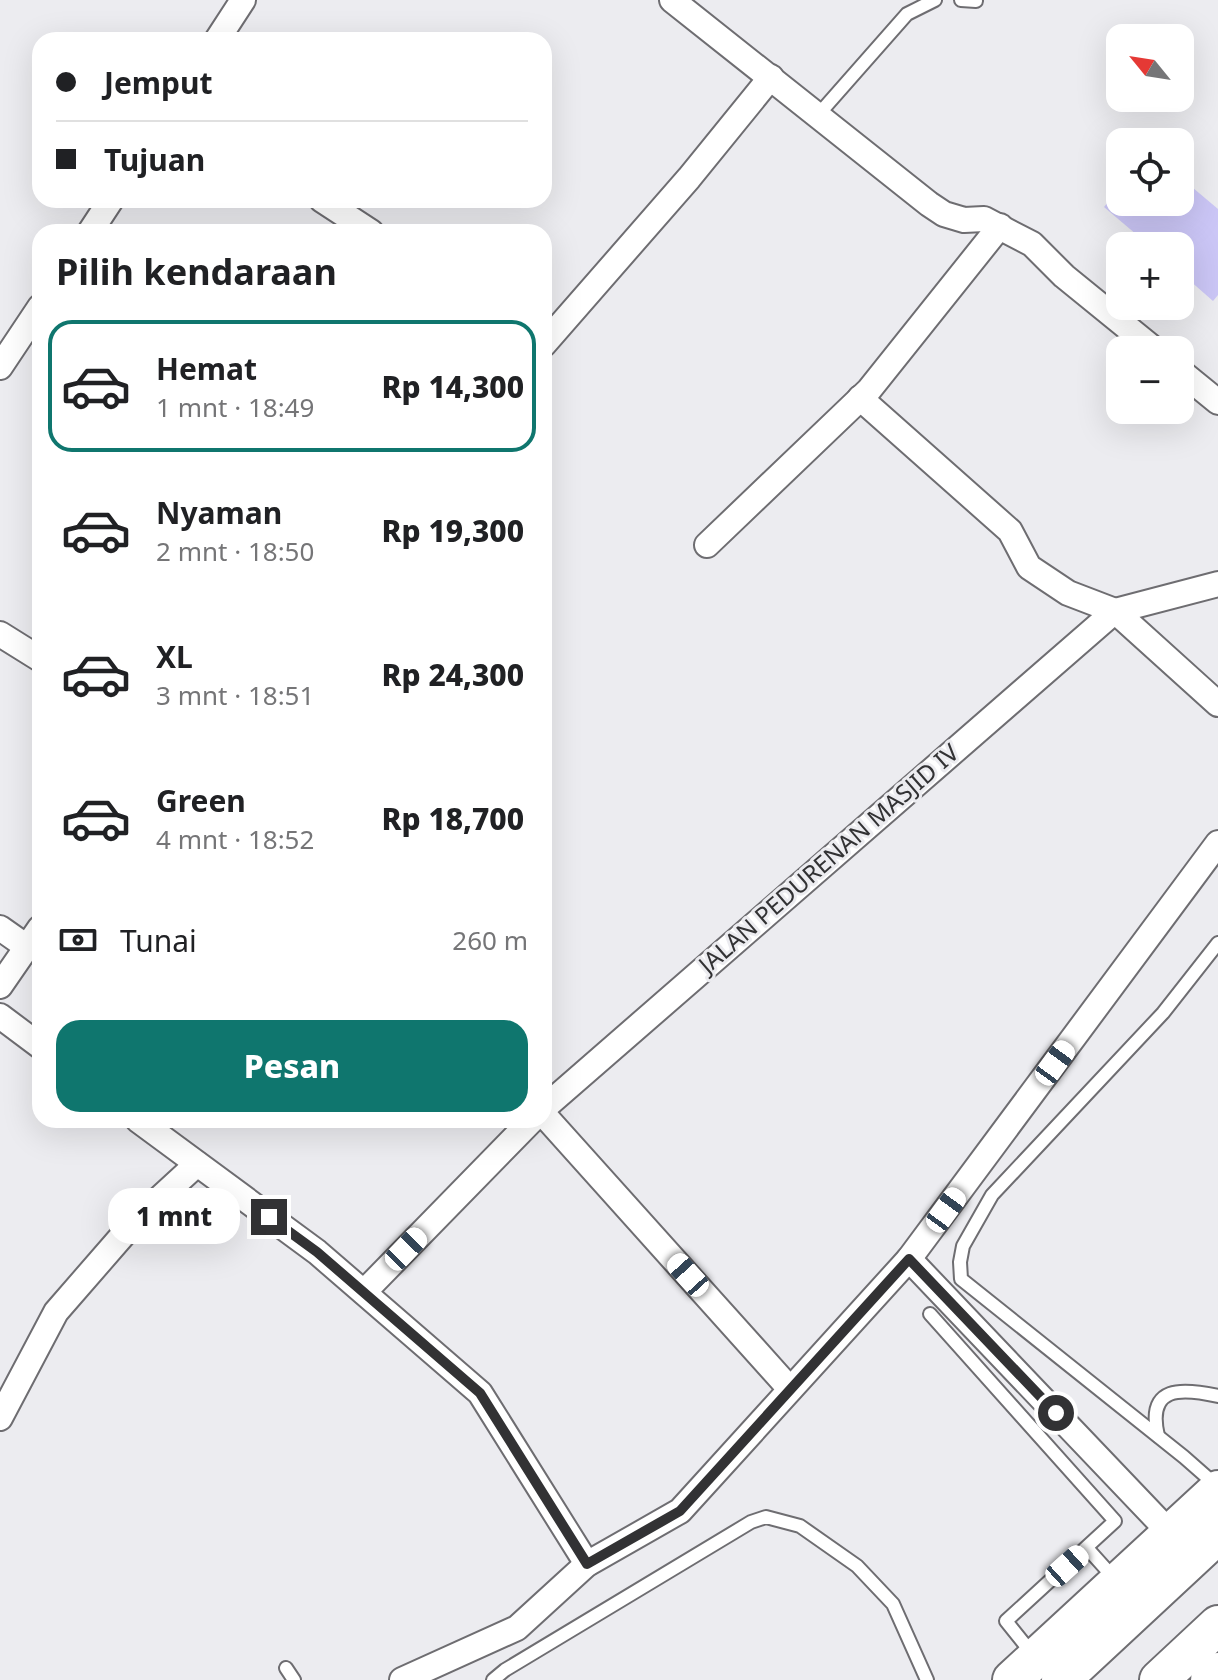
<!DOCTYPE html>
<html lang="id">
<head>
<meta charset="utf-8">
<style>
  body { margin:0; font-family:"Noto Sans",sans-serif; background:#f6f6f6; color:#202124; height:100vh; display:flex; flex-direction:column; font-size:30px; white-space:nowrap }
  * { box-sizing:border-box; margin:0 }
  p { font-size:26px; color:#757577 }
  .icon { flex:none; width:44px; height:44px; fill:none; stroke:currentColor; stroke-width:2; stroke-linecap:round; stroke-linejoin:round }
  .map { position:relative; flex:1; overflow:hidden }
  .side { position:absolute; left:32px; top:224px; width:520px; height:904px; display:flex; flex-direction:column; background:#fff; border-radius:24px; box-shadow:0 8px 32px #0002 }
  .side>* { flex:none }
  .guide { position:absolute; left:32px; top:32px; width:520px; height:176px; border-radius:24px; box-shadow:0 8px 32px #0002; display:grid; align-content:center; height:176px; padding:0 24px; background:#fff }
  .needle { width:52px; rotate:300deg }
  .buttons { position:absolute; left:1106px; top:24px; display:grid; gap:16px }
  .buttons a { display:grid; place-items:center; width:88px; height:88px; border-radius:16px; background:#fff; box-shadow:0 8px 32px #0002; font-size:40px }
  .end { position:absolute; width:36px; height:36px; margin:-18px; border:10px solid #323234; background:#fff; box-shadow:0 0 0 4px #fff }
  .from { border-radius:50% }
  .bubble { position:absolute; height:56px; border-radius:24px; background:#fff; box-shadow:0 8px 32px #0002; font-size:26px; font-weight:800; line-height:56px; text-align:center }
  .car { position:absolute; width:24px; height:48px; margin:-24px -12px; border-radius:10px; box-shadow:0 0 6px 2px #0007; background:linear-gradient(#fff 24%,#345 0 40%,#fff 0 76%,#345 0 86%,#fff 0) }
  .guide b { display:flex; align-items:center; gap:28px; height:76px; font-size:30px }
  .guide b+b { border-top:2px solid #e0e0e0 }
  .guide i { width:20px; height:20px; background:#202124 }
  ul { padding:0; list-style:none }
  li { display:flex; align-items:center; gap:24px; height:132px; margin:0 16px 12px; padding:0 8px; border:4px solid transparent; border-radius:24px }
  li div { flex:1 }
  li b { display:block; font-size:30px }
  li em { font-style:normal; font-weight:800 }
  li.active { border-color:#0f766e }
  li>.icon { width:72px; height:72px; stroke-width:1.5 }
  h2 { padding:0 24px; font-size:36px; line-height:96px }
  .pay { display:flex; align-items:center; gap:20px; height:88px; padding:0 24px; font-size:30px }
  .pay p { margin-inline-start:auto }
  .cta { display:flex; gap:16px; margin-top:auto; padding:16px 24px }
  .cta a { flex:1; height:92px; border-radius:24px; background:#0f766e; color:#fff; font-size:32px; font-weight:800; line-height:92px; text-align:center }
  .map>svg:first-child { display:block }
</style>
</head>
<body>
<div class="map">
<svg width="1218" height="1680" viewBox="0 0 1218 1680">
  <rect width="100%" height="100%" fill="#ececf0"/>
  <path fill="#cbc6f6" d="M 1180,177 L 1218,209 L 1218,295 L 1213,301 L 1180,272 L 1180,246 L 1150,246 L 1104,207 L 1120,188 L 1120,202 L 1180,202 Z"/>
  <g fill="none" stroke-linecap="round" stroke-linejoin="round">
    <g stroke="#6e6d71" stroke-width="16">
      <g id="service">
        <path d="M 961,0 L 976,1"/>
        <path d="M 818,115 L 907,14 L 935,0"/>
        <path d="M 930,1314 L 1115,1521 L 1006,1621 L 1034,1656"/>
        <path d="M 1158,1436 C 1146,1385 1182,1388 1218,1396"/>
        <path d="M 1217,1486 L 1184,1457 L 961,1279 L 960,1262 L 963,1246 L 992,1195 L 1163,1013 L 1218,943"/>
        <path d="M 1087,1548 L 1114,1578"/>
        <path d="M 286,1668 L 294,1680"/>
        <path d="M 493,1680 L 505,1670 L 751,1522 L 766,1517 L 800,1526 L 857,1566 L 893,1604 L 927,1680"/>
      </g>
    </g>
    <g stroke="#6e6d71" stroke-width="28">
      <g id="minor">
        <path d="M 672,0 L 929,204 L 944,214 L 964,220 L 984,219 L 1032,244 L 1064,276 L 1155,350"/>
        <path d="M 217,40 L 243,0"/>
        <path d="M 322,200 L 371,232"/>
        <path d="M 90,232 L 111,200"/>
        <path d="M 544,344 L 689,178 L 771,77"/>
        <path d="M 0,367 L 40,307"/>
        <path d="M 1180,371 L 1218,402"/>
        <path d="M 860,398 L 1010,531 L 1029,567 L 1068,593 L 1115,611 L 1218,704"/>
        <path d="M 707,545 L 869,390 L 1000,226"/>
        <path d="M 0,634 L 40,659"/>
        <path d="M 0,928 L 27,947"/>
        <path d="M 0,986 L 40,928"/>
        <path d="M 0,1016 L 40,1046"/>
        <path d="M 544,1108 L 1115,611 L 1218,584"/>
        <path d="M 544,1115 L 790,1389"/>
        <path d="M 138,1120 L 317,1252 L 480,1393 L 587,1564"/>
        <path d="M 909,1259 L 1172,1535"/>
        <path d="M 364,1292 L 532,1120"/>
        <path d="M 0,1418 L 56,1312 L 136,1220 L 197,1164"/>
        <path d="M 402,1680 L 517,1628 L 587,1564 L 680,1511 L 909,1259 L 1218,843"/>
      </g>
    </g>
    <g stroke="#6e6d71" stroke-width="42">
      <g id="primary">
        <path d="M 1012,1680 L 1218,1490"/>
        <path d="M 1061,1680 L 1218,1534"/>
        <path d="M 1159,1680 L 1218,1625"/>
        <path d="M 1210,1680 L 1218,1672"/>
      </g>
    </g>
    <use href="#service" stroke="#fff" stroke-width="12"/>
    <use href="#minor" stroke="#fff" stroke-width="24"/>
    <use href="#primary" stroke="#fff" stroke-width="38"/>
  </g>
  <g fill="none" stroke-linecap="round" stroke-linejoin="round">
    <path stroke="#323234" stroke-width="10" d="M 269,1217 L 317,1252 L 480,1393 L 587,1564 L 680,1511 L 909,1259 L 1056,1413"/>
  </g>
  <g text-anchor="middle" stroke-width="6" stroke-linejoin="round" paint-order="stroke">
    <g font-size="24" fill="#323234" stroke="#ececf0">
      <text transform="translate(829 859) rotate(-41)" y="8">JALAN PEDURENAN MASJID IV</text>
    </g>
  </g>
</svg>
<div class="buttons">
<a><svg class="needle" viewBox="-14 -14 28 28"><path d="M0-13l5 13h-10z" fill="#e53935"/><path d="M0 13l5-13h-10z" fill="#757577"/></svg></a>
<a><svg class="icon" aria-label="locate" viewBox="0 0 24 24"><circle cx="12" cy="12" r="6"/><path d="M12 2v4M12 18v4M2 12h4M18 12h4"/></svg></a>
<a>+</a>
<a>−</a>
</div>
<i class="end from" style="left:1056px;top:1413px"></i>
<i class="end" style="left:269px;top:1217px"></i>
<div class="bubble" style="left:108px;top:1188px;width:132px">1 mnt</div>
<i class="car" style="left:1055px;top:1063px;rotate:36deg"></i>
<i class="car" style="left:946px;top:1210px;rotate:36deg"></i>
<i class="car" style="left:406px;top:1249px;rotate:44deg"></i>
<i class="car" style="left:688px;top:1275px;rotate:318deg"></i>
<i class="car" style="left:1067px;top:1566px;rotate:48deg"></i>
<div class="guide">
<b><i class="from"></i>Jemput</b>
<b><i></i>Tujuan</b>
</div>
<section class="side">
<h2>Pilih kendaraan</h2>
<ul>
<li class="active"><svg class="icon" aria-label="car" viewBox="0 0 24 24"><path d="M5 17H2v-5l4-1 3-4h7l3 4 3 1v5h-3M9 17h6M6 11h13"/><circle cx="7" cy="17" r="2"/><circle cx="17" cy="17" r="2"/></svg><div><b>Hemat</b><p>1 mnt · 18:49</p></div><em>Rp 14,300</em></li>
<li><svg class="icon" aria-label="car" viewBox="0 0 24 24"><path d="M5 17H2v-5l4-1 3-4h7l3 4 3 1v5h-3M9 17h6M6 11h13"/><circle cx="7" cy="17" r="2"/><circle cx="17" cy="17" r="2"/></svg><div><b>Nyaman</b><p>2 mnt · 18:50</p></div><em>Rp 19,300</em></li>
<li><svg class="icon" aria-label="car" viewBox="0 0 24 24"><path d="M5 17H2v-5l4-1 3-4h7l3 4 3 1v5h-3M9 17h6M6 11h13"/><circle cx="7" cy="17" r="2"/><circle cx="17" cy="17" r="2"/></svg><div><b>XL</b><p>3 mnt · 18:51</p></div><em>Rp 24,300</em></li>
<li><svg class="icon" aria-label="car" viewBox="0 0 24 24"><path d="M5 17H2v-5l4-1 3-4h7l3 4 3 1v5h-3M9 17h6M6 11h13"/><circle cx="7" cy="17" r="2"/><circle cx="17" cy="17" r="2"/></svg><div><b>Green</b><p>4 mnt · 18:52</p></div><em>Rp 18,700</em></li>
</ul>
<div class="pay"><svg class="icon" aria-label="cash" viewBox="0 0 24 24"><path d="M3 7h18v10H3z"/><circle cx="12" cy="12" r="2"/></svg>Tunai<p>260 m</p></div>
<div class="cta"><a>Pesan</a></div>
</section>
</div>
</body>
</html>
